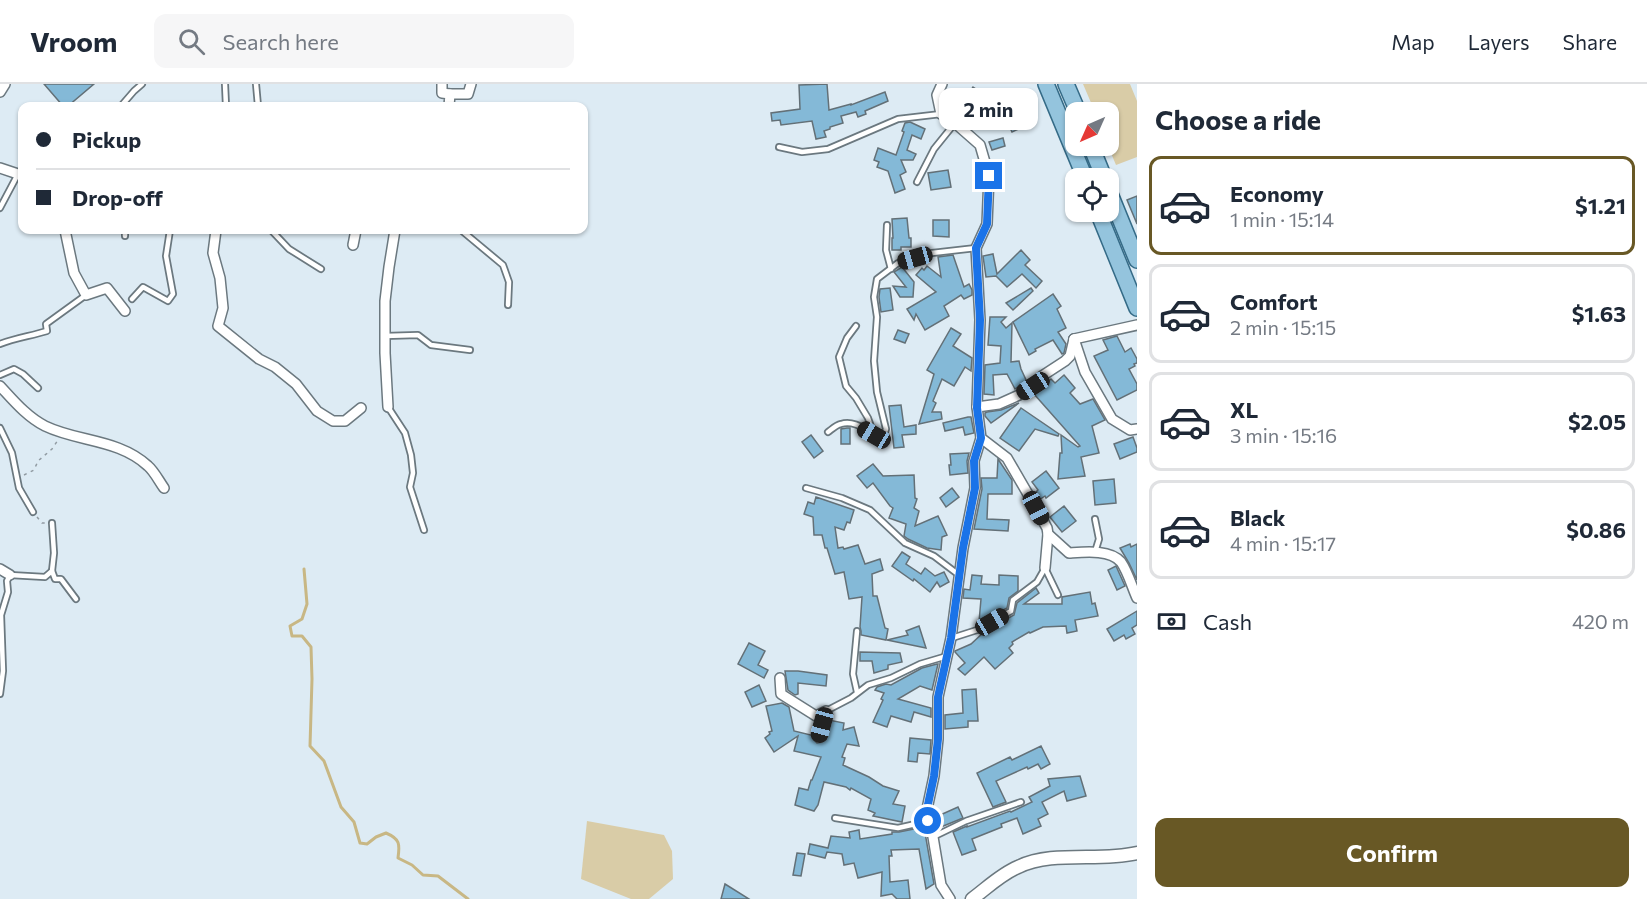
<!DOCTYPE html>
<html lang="en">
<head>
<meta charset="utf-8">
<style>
  body { margin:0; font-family:Commissioner,sans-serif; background:#f6f6f7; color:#1f2937; height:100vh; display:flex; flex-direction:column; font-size:22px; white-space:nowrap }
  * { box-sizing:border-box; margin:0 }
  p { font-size:20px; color:#747a83 }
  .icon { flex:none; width:33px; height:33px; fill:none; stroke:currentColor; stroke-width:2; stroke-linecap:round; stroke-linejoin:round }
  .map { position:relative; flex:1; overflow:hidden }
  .side { display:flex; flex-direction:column; background:#fff; width:510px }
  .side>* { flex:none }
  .banner { position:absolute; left:18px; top:18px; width:570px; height:132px; border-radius:12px; box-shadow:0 2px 4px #0004; display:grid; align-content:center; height:132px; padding:0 18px; background:#fff }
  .needle { width:39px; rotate:225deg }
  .fabs { position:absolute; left:1065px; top:18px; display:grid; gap:12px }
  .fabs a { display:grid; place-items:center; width:54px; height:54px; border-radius:12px; background:#fff; box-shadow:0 2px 4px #0004; font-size:30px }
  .end { position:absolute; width:27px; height:27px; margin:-14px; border:8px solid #1a73e8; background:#fff; box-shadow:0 0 0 3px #fff }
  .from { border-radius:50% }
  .bubble { position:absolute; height:42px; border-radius:12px; background:#fff; box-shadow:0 2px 4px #0004; font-size:20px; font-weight:700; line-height:42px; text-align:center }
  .car { position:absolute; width:18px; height:36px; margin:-18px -9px; border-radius:8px; box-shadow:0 0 4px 2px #0007; background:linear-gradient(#222 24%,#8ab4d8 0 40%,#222 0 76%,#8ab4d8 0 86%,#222 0) }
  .banner b { display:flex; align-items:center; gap:21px; height:57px; font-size:22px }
  .banner b+b { border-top:2px solid #e0e1e3 }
  .banner i { width:15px; height:15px; background:#1f2937 }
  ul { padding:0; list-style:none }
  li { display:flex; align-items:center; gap:18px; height:99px; margin:0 12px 9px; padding:0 6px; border:3px solid #e0e1e3; border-radius:12px }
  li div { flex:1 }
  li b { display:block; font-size:22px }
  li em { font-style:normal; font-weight:700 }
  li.selected { border-color:#685825 }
  li>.icon { width:54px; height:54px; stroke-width:1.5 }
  h2 { padding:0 18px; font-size:27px; line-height:72px }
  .pay { display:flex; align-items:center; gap:15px; height:66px; padding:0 18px; font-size:22px }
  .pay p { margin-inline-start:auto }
  .action { display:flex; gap:12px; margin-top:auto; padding:12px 18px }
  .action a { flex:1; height:69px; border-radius:12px; background:#685825; color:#fff; font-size:24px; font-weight:700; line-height:69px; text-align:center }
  header { display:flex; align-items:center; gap:36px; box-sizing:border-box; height:84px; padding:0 30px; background:#fff; border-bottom:2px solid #e0e1e3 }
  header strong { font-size:28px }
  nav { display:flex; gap:33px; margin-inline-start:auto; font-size:21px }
  .search { width:420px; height:54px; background:#f6f6f7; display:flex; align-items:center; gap:15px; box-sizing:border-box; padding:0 21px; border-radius:12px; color:#747a83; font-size:22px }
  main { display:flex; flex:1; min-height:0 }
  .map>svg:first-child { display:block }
</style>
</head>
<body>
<header>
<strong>Vroom</strong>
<div class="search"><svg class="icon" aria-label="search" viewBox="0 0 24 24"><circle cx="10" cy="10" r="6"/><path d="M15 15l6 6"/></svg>Search here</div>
<nav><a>Map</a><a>Layers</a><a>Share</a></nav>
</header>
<main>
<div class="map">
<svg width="1137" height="815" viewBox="0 0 1137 815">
  <rect width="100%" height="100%" fill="#ddebf4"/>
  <g fill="#d9cca7">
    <path d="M 1083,0 L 1130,0 L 1137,17 L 1137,73 L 1116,81 L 1108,62 L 1108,28 L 1095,28 Z"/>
    <path d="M 587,737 L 664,751 L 672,767 L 673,795 L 649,815 L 631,815 L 581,795 Z"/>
  </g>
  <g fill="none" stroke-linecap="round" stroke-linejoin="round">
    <path stroke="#c8b784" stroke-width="3" d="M 304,485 L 307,520 L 302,535 L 290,542 L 292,552 L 302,552 L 311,563 L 312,595 L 310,662 L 324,677 L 341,723 L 354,738 L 360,759 L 367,760 L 376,753 L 386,749 C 400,755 400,760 398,774 L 412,781 L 423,791 L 438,792 L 468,815"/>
  </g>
  <g fill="#84b9d7" stroke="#637077" stroke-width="1.5">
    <path d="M 44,0 L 94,0 L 68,22 L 63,22 Z"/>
    <path d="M 827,0 L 829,26 L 851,20 L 851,21 L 885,8 L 888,17 L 865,27 L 866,30 L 858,33 L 856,28 L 841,32 L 843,39 L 830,43 L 830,45 L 824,47 L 826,53 L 816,55 L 812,37 L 781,41 L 780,36 L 772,37 L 771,29 L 800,25 L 799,1 Z"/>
    <path d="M 973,3 L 982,9 L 965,36 L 955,30 Z"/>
    <path d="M 1006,14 L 1009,20 L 1014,18 L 1025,42 L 1012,48 L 998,18 Z"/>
    <path d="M 910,38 L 925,45 L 921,55 L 912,51 L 907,66 L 916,70 L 913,76 L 901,76 L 906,88 L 900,91 L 905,105 L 895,109 L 888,87 L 877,83 L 879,78 L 874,76 L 878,64 L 896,71 L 904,48 L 902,47 L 905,39 Z"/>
    <path d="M 1003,54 L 1005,62 L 992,66 L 989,58 Z"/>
    <path d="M 948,86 L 951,103 L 931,106 L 928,89 Z"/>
    <path d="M 1137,112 L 1137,140 L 1127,116 Z"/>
    <path d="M 907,134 L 909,154 L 911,154 L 911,163 L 901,163 L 901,166 L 892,166 L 892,154 L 893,154 L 892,135 Z"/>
    <path d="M 933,136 L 949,136 L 949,153 L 933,152 Z"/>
    <path d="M 1021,166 L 1030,176 L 1025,181 L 1042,197 L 1036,204 L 1022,190 L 1007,203 L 996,192 L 986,193 L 983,172 L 993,170 L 997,190 Z"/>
    <path d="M 953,171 L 964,203 L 969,200 L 972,206 L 972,211 L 964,215 L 961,211 L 944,222 L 949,232 L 925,246 L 916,230 L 914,236 L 907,225 L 936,208 L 916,191 L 922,184 L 924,186 L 927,182 L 941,193 L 938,173 Z"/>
    <path d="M 902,183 L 914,198 L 913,213 L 900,213 L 893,202 L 906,203 L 894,188 Z"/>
    <path d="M 890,204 L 893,226 L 881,228 L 879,213 L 880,205 Z"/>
    <path d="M 1031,204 L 1033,207 L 1013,226 L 1006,219 Z"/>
    <path d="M 1053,210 L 1061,222 L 1057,225 L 1066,244 L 1058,248 L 1066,260 L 1064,269 L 1062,270 L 1053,256 L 1035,265 L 1036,267 L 1029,271 L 1013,238 Z"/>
    <path d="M 990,233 L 1006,233 L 1001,238 L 1006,244 L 1012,239 L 1011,278 L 1019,277 L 1021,285 L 1027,298 L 1015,305 L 1007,290 L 993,291 L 994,311 L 984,310 L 985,281 L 1000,279 L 1001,262 L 988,261 Z"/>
    <path d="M 951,244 L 961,250 L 953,262 L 972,274 L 971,287 L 965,283 L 954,302 L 942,295 L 933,317 L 936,319 L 932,328 L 941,328 L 942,335 L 919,340 L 934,290 L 927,286 Z"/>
    <path d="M 898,246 L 909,250 L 905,259 L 894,255 Z"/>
    <path d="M 1117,252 L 1125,268 L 1131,264 L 1137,275 L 1137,279 L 1134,280 L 1135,282 L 1129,285 L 1137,300 L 1137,306 L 1117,316 L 1094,272 L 1108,266 L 1103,256 Z"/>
    <path d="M 1064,291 L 1075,304 L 1070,309 L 1080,320 L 1093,315 L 1105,336 L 1092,342 L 1099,369 L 1081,373 L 1085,392 L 1058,395 L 1060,369 L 1062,369 L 1061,351 L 1078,363 L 1080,362 L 1034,310 L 1051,295 L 1055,299 Z"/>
    <path d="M 1019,319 L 991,339 L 985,332 L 985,329 L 987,328 L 1001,326 Z"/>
    <path d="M 901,321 L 904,343 L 916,341 L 916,350 L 902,351 L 904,363 L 894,364 L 889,322 Z"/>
    <path d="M 1021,324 L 1059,350 L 1058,352 L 1035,345 L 1019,367 L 1000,354 Z"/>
    <path d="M 968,333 L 971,333 L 974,349 L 965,351 L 963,343 L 945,347 L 943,339 Z"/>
    <path d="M 847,344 L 850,344 L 850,360 L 841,360 L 841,345 Z"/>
    <path d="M 811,351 L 823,367 L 814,374 L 802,358 Z"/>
    <path d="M 1133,353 L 1137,364 L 1137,368 L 1120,375 L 1114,360 Z"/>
    <path d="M 969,369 L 967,377 L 968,389 L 950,391 L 949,381 L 951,381 L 950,370 Z"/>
    <path d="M 998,375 L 1012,396 L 1012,410 L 988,410 L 987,435 L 1009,436 L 1008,447 L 974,445 L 982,405 L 981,394 L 997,394 Z"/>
    <path d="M 873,380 L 883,392 L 914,391 L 915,414 L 917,415 L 914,424 L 919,427 L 915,442 L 938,432 L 947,451 L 942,453 L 941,466 L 927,464 L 908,455 L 904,452 L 906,440 L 889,434 L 893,424 L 890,422 L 873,399 L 867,404 L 857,392 Z"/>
    <path d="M 1046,387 L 1059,404 L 1046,414 L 1045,412 L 1039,416 L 1035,409 L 1038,406 L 1032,398 Z"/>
    <path d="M 1114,395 L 1116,419 L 1095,421 L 1093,397 Z"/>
    <path d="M 952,404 L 959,413 L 946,423 L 940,414 Z"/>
    <path d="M 816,413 L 854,426 L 850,439 L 847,438 L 844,446 L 835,443 L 838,464 L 843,463 L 844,465 L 858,461 L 865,480 L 880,475 L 883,486 L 872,490 L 873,512 L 877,512 L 885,544 L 888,545 L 886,556 L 861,551 L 861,547 L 860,543 L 862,513 L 849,515 L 844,488 L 835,490 L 827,464 L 825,464 L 822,451 L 814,451 L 813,433 L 804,430 L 808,418 L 814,420 Z"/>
    <path d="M 1064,422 L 1076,437 L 1062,448 L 1050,433 Z"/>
    <path d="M 1130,460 L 1131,463 L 1137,460 L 1137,496 L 1129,479 L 1120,464 Z"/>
    <path d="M 902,468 L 910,473 L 906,480 L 921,490 L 925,484 L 935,492 L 944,488 L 949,498 L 940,503 L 937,498 L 930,508 L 914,495 L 913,497 L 892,482 Z"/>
    <path d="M 1116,482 L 1125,502 L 1117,506 L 1108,486 Z"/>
    <path d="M 972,491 L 982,492 L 981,500 L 999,501 L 999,491 L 1018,492 L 1018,507 L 1009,514 L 1007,524 L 981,538 L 979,538 L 981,515 L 963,514 L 964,505 L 970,506 Z"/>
    <path d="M 1036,504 L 1039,509 L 1024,520 L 1062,520 L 1062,513 L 1090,508 L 1092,520 L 1095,519 L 1098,532 L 1075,536 L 1077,547 L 1067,549 L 1066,542 L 1043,543 L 1030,549 L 1029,548 L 1012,558 L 1013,560 L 1009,564 L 1013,569 L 995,585 L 984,573 L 965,591 L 958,585 L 965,579 L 955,568 L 955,567 L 971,560 L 985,547 L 1014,531 L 1017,519 Z"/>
    <path d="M 1137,527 L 1137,541 L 1132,544 L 1135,550 L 1126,555 L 1124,551 L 1114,557 L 1107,545 Z"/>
    <path d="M 919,542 L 926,564 L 887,556 L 908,551 L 906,547 Z"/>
    <path d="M 749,559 L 765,567 L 758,581 L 768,586 L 764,594 L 738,580 Z"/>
    <path d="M 860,568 L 900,569 L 902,578 L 888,581 L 888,585 L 874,589 L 872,577 L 860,577 Z"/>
    <path d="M 937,580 L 938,580 L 932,606 L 920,602 L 898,615 L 931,624 L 931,633 L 914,628 L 911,638 L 891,632 L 887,643 L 873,638 L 883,616 L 881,615 L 884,609 L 875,606 L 877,603 L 886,600 L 891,601 L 922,584 Z"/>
    <path d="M 785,587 L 798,587 L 827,591 L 826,602 L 798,599 L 798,610 L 795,611 L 788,606 Z"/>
    <path d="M 759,601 L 766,617 L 752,623 L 745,608 Z"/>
    <path d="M 976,605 L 978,637 L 968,637 L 968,643 L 945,645 L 945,631 L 963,629 L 962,606 Z"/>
    <path d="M 782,619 L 789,623 L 794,647 L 815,652 L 815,657 L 817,659 L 822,658 L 824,654 L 829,636 L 844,639 L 843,646 L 854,643 L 859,662 L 847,660 L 842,673 L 845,674 L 843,681 L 869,693 L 883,702 L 899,707 L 893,720 L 905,722 L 902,738 L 873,732 L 875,729 L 868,726 L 871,715 L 851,704 L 850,706 L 846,703 L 824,698 L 818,721 L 814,727 L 795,721 L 799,704 L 808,706 L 811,696 L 812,696 L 821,673 L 794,667 L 798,652 L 774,668 L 765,654 L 770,650 L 769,648 L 772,647 L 766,622 Z"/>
    <path d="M 910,654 L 931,656 L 930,670 L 918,669 L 917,678 L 908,677 Z"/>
    <path d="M 1041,662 L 1050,680 L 1041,685 L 1038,680 L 1028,685 L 1027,683 L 996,697 L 1006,718 L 993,723 L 977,689 L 1010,673 L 1012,676 Z"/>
    <path d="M 1080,692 L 1086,712 L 1067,717 L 1064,707 L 1042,718 L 1048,730 L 1038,735 L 1041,742 L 1023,750 L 1017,734 L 1001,740 L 1002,743 L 972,755 L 976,766 L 962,771 L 953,748 L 967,742 L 967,743 L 1010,727 L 1011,728 L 1032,718 L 1029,713 L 1050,702 L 1048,695 Z"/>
    <path d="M 958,723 L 963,734 L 941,743 L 938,732 Z"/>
    <path d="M 924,743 L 934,800 L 926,805 L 919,765 L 891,766 L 892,772 L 889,772 L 890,798 L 908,796 L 910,815 L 897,815 L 892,810 L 881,812 L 882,788 L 858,794 L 854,779 L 844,781 L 842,770 L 827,768 L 825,774 L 808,770 L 810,760 L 828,764 L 831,752 L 850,754 L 849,748 L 859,746 L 860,755 L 892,750 L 892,748 L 899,748 Z"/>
    <path d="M 797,769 L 805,770 L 801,792 L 793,791 Z"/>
    <path d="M 725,800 L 749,815 L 721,815 Z"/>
  </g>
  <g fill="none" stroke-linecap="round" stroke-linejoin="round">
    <g stroke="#6b787f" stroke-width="8">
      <g id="service">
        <path d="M 225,0 L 226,22"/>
        <path d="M 256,0 L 258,22"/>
        <path d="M 121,22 L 134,7 L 142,0"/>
        <path d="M 779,63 L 802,68 L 828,65 L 898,35 L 941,30"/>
        <path d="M 917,98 L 934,65 L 955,39"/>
        <path d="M 0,124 L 18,90"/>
        <path d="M 887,141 L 886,166 L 891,185"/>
        <path d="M 271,146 L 289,165 L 321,185"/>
        <path d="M 461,146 L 503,181 L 509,198 L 508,221"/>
        <path d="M 125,152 L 125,146"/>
        <path d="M 132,215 L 143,203 L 168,217 L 173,210 L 166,172 L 170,146"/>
        <path d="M 856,242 L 847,254 L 839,273 L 846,302 L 856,314 L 868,334 L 874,351"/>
        <path d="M 385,252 L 418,251 L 431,261 L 470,266"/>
        <path d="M 0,260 C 15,254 31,252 47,247 L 46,240 L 86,211"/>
        <path d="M 0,291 L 14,285 L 23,290 L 38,304"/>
        <path d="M 388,323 L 405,349 L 411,371 L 413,389 L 410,403 L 424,446"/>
        <path d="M 0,344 L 12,369 L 19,404 L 33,428"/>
        <path d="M 828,348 C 832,345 836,341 841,340 C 855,335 870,349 883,354 L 886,345 L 877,308 L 874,277 L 877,233 L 874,213 L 877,195 L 898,179 L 932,169 L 976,164"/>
        <path d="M 806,404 L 842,414 L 870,426 L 905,459 L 934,472 L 959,491"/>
        <path d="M 1095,435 L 1099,455 L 1095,468"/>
        <path d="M 1045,484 L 1058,511"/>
        <path d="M 52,487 L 55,495 L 61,495 L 76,515"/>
        <path d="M 857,547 L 853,590 L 857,608"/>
        <path d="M 952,554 L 977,546 L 1011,527 L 1013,516 L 1037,498 L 1045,484"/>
        <path d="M 0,610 L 3,587 L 1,531 L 8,508 L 7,497 L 10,491 L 45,493 L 52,487 L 54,469 L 52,439"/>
        <path d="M 819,655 L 826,627 L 851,614 L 868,601 L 891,594 L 920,580 L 947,572"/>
        <path d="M 835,734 L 898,744 L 929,737"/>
        <path d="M 933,753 L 966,737 L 1021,718"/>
      </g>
    </g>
    <g stroke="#6b787f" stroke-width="12">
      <g id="minor">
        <path d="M 442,0 L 442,9 L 450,10 L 449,22"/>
        <path d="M 942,0 L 937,11 L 941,30 L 955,39 L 980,61 L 989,92 L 987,140 L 976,164 L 980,236 L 977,323 L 981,354 L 1007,374 L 1036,424 L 1047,444 L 1048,450 L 1069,469 C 1084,468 1110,465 1121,478 C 1128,488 1132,503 1137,514"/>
        <path d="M 0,8 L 5,0"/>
        <path d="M 450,10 L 468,10 L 471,0"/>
        <path d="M 0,84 L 18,90 L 22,89"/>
        <path d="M 65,146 L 74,189 L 86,211 L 107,204 L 125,227"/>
        <path d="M 216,146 L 213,169 L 220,194 L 223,224 L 218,242 L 259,275 L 275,283 L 296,300 L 317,327 L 333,337 L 345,337 L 361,324"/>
        <path d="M 353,161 L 356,146"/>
        <path d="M 1074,255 L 1085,288 L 1112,335 L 1130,346 L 1137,345"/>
        <path d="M 1074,255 L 1137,241"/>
        <path d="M 0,302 C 13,316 27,333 45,342 C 78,358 119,355 148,382 C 154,387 159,397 164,404"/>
        <path d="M 388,323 L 385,269 L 385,217 L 389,183 L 395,146"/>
        <path d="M 977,323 L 999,320 L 1019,311 L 1033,302 L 1042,292 L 1065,277 L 1070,272 L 1074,255"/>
        <path d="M 1045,484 L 1048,450"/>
        <path d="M 0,485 L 10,491"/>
        <path d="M 780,594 L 781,610 L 816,632 L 826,627"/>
        <path d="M 950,815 L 941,801 L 933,753 L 927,725 L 934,692 L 938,655 L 938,613 L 951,554 L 963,464 L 975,404 L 974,377 L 981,354"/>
      </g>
    </g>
    <g stroke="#6b787f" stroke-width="15">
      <path id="tertiary" d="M 972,815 C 987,804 1001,790 1018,783 C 1053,766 1099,778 1137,769"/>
    </g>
    <g stroke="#356b87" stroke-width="18">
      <g id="primary">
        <path d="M 1046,0 L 1085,94"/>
        <path d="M 1066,0 L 1078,28"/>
        <path d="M 1091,62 L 1104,94"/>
        <path d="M 1108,105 L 1137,176"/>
        <path d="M 1098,128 L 1137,224"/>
      </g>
    </g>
    <g stroke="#919ba2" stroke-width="1.5" stroke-dasharray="3 4.5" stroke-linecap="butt">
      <path d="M 24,391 L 34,386 L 38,377 L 52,365 L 58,356"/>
      <path d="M 37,433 L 42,439 L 45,439"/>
    </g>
    <use href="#service" stroke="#fff" stroke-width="4.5"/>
    <use href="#minor" stroke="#fff" stroke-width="9"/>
    <use href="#tertiary" stroke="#fff" stroke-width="12"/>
    <use href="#primary" stroke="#94c4dd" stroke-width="15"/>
  </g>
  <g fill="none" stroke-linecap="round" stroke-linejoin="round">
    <path stroke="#1a73e8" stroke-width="8" d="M 928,737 L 927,725 L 934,692 L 938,655 L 938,613 L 951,554 L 963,464 L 975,404 L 974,377 L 981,354 L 977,324 L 980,236 L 976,164 L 987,140 L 989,92"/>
  </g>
</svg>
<div class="fabs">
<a><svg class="needle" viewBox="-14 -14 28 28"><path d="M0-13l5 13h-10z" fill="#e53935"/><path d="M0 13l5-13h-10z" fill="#747a83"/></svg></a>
<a><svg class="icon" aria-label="locate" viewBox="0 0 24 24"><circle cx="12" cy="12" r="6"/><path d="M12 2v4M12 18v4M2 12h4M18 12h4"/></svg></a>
</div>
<i class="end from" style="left:928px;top:737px"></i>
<i class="end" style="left:989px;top:92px"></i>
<div class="bubble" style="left:939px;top:4px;width:99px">2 min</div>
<i class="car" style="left:915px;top:174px;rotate:254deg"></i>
<i class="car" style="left:1033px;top:302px;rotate:237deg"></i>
<i class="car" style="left:874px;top:351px;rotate:300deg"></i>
<i class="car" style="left:1036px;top:424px;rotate:152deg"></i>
<i class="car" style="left:992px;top:538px;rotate:60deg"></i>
<i class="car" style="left:822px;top:641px;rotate:195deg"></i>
<div class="banner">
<b><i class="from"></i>Pickup</b>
<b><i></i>Drop-off</b>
</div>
</div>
<section class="side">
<h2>Choose a ride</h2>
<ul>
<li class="selected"><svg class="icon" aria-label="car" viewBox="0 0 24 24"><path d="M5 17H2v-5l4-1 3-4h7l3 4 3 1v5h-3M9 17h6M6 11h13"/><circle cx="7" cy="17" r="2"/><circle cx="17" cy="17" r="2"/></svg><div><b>Economy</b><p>1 min · 15:14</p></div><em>$1.21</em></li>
<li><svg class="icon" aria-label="car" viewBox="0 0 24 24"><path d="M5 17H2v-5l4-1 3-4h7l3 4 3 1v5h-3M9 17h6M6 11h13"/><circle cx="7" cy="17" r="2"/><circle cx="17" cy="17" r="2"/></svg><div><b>Comfort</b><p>2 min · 15:15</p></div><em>$1.63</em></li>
<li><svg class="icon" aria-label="car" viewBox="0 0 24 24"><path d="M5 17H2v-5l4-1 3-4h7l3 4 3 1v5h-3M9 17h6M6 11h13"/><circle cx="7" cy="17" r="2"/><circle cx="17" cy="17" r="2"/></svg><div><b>XL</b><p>3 min · 15:16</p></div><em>$2.05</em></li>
<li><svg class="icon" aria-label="car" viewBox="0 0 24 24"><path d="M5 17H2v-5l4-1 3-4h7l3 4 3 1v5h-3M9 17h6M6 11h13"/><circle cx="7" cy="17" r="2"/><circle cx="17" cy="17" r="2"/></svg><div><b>Black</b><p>4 min · 15:17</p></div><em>$0.86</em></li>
</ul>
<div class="pay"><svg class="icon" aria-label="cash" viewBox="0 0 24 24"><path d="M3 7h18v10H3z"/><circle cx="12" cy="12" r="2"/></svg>Cash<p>420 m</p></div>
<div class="action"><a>Confirm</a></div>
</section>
</main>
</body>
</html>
